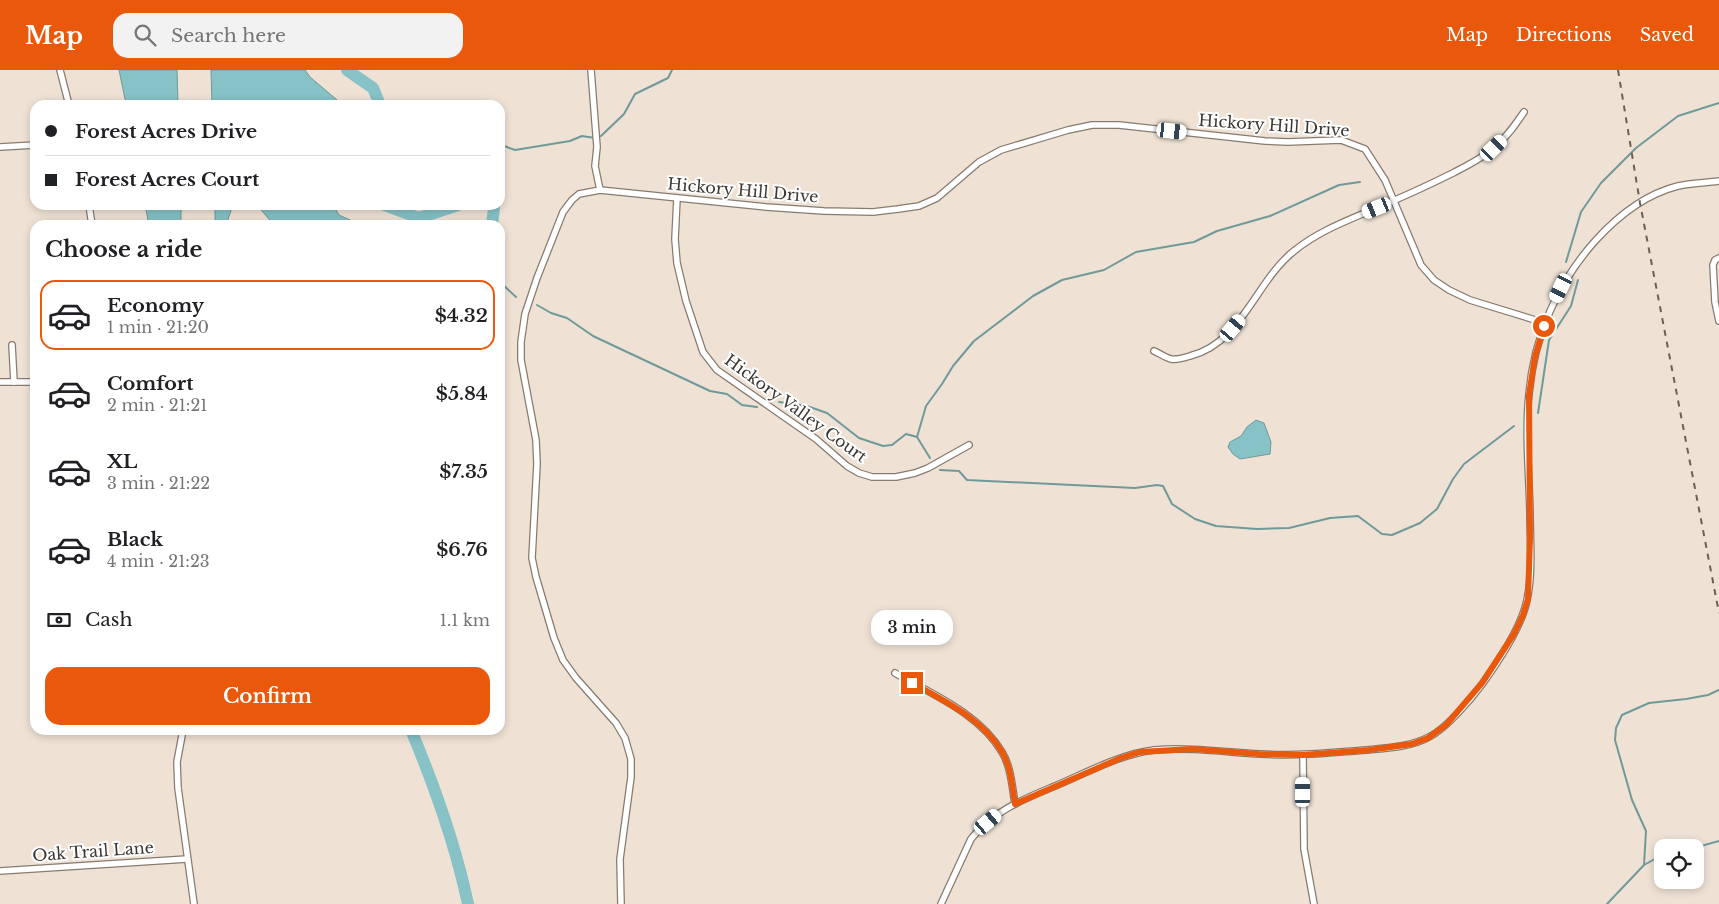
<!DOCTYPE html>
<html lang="en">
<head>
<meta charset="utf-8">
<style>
  body { margin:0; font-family:"Libre Baskerville",serif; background:#f2f2f2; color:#202124; height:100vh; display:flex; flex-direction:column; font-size:19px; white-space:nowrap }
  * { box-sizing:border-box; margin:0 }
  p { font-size:16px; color:#757577 }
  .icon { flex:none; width:28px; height:28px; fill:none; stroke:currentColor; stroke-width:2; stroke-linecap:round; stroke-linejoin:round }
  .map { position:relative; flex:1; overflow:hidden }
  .side { position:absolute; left:30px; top:150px; width:475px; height:515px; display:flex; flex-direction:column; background:#fff; border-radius:15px; box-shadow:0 2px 8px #0003 }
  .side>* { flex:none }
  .banner { position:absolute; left:30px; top:30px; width:475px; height:110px; border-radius:15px; box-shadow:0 2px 8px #0003; display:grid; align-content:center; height:110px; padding:0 15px; background:#fff }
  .tools { position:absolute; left:1654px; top:769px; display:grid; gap:10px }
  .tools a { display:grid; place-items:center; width:50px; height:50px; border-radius:10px; background:#fff; box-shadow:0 2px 8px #0003; font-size:25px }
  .end { position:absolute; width:22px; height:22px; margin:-11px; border:6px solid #ea580c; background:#fff; box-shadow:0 0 0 2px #fff }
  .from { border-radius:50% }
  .bubble { position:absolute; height:35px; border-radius:15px; background:#fff; box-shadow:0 2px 8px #0003; font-size:16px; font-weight:600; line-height:35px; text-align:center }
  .car { position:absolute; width:15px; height:30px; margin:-15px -8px; border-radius:6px; box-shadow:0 0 4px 1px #0007; background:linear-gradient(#fff 24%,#345 0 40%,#fff 0 76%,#345 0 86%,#fff 0) }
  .banner b { display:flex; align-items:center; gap:18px; height:48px; font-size:19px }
  .banner b+b { border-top:1px solid #e0e0e0 }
  .banner i { width:12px; height:12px; background:#202124 }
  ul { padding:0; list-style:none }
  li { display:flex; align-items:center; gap:15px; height:70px; margin:0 10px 8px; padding:0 5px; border:2px solid transparent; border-radius:15px }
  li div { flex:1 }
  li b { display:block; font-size:19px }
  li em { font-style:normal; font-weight:600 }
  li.on { border-color:#ea580c }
  li>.icon { width:45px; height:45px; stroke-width:1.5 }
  h2 { padding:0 15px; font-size:22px; line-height:60px }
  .pay { display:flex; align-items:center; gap:12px; height:55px; padding:0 15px; font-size:19px }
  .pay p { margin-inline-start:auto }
  .action { display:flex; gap:10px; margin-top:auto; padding:10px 15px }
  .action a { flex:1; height:58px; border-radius:15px; background:#ea580c; color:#fff; font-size:20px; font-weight:600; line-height:58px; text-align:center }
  header { display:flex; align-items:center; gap:30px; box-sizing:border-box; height:70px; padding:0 25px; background:#ea580c; color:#fff }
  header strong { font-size:24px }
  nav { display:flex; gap:28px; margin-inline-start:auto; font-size:18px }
  .search { width:350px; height:45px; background:#f2f2f2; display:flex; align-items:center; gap:12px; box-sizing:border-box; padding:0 18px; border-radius:15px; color:#757577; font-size:19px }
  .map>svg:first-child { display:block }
</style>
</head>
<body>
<header>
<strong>Map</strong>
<div class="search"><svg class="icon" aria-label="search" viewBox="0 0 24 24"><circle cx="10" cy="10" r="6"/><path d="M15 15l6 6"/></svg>Search here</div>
<nav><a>Map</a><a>Directions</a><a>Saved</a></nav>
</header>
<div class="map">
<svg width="1719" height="834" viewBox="0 0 1719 834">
  <rect width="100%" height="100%" fill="#efe2d5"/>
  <g fill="#86c2c6" stroke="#70999a">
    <path d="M 119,0 L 177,0 L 178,35 L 129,35 L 125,29 Z"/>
    <path d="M 211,0 L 305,0 L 310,7 L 343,35 L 212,35 Z"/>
    <path d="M 145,135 L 181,135 L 181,155 L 149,155 Z"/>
    <path d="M 215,135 L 233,135 L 228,149 L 229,155 L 215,155 Z"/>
    <path d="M 257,135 L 333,135 L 339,145 L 361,155 L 274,155 Z"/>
    <path d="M 1256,350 L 1264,353 L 1271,372 L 1270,384 L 1240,389 L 1233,384 L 1228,377 L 1230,372 L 1241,366 L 1247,357 Z"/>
  </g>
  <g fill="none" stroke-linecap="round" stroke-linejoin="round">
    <g stroke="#70999a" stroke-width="2">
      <path d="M 601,66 L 624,44 L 635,24 L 668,8 L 672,0"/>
      <path d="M 500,94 L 504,76 L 515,80 L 570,71 L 582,66 L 595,68"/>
      <path d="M 492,135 L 494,138"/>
      <path d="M 1566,192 L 1581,142 L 1601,113 L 1636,78 L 1678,46 L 1719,33"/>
      <path d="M 500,212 L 516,227"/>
      <path d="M 537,235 L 551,243 L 567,248 L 593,266 L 710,321 L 727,324 L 742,335 L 757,337"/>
      <path d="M 779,332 L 807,336 L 827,343 L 859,368 L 883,376 L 892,375 L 906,364 L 917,367"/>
      <path d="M 1538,343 L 1549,270 L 1571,236 L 1578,210"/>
      <path d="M 930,388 L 917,367 L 926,336 L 942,314 L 953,296 L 974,271 L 1033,226 L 1062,210 L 1104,200 L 1136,182 L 1194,172 L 1217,161 L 1270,146 L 1339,115 L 1360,112"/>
      <path d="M 940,400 L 959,401 L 967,410 L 1135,418 L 1157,415 L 1163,416 L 1172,434 L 1195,449 L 1216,456 L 1257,459 L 1289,458 L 1330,448 L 1358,446 L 1382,464 L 1392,465 L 1420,453 L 1437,439 L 1453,409 L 1464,394 L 1514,356"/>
      <path d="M 1694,778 L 1719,771"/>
      <path d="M 1644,795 L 1646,761 L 1632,730 L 1615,670 L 1616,658 L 1622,645 L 1649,633 L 1686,629 L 1708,625 L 1719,620"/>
      <path d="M 1607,834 L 1644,795 L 1662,785"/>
    </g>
    <g stroke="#86c2c6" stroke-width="12">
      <path d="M 347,0 L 373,18 L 380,35"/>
      <path d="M 384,135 L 419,148 L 458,135"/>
      <path d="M 491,135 L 494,138 L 492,155"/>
      <path d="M 411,660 C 435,717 455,773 468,834"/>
    </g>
    <g stroke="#877b6f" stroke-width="8">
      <g id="minor">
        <path d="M 60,0 L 69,35"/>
        <path d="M 591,0 L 597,77 L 595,96 L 600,120"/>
        <path d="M 0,77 L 35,75"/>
        <path d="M 677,128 L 675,169 L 677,193 L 686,231 L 703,282 L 717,300 L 816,369 L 847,396 L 859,403 L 872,407 L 896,407 L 915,403 L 928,398 L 969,375"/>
        <path d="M 89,135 L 92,155"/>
        <path d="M 1719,188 L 1715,190 L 1713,195 L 1715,232 L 1719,251"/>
        <path d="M 12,275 L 14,312"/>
        <path d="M 1154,281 C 1159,283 1166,288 1171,289 C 1177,290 1184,288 1190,286 C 1242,273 1255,212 1294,181 C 1316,163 1341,153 1367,142 C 1396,130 1425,117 1453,103 C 1468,95 1483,88 1495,77 C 1507,67 1515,55 1524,42"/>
        <path d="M 0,312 L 35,312"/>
        <path d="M 895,603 C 932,624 980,644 1002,682 C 1011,697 1012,716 1015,734"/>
        <path d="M 183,660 L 177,692 L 178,718 L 194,834"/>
        <path d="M 1303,685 L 1304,779 L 1314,834"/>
        <path d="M 0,801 L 187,789"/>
        <path d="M 621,834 L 620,789 L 631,707 L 631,689 L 625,668 L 616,653 L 576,608 L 563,590 L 554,568 L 536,507 L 532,488 L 537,394 L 536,370 L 521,290 L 521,272 L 525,244 L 537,208 L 563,142 L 572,130 L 579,124 L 600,120 L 766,137 L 824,141 L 873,142 L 898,139 L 919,136 L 937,128 L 979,92 L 1001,80 L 1068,60 L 1092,55 L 1119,55 L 1265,71 L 1288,72 L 1341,70 L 1365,79 L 1385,110 L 1421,195 L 1434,210 L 1449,220 L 1470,230 L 1545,253"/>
        <path d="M 941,834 L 971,769 C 993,741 1024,729 1055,716 C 1086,703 1120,684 1154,680 C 1190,677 1225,682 1260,684 C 1296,686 1330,683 1366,680 C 1386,678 1411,677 1429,667 C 1447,658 1471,629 1483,613 C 1498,592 1522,556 1527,530 C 1533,502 1530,471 1530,442 C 1529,403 1525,363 1529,324 C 1534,267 1557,213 1596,170 C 1617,147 1646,124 1678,116 C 1691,113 1705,113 1719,111"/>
      </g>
    </g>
    <use href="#minor" stroke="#fff" stroke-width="5.5"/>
    <path stroke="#68615a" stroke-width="2" stroke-dasharray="6 6" stroke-linecap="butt" d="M 1618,0 L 1640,133 L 1719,543"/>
  </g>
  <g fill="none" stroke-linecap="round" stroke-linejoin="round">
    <path stroke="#ea580c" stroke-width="6" d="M 912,613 C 944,631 983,649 1002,682 C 1011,697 1012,716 1015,734 L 1121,688 L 1140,682 L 1192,679 L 1259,684 L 1303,685 L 1369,680 L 1412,674 L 1428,668 L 1446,655 L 1482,613 L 1514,564 L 1523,545 L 1528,529 L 1530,468 L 1529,325 L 1535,287 L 1544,256"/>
  </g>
  <g text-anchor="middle" stroke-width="4" stroke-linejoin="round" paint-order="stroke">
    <g font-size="16" fill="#3d3833" stroke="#fff">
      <text transform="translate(1274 55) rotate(4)" y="6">Hickory Hill Drive</text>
      <text transform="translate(743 120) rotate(5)" y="6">Hickory Hill Drive</text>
      <text transform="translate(796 338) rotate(36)" y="6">Hickory Valley Court</text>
      <text transform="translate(93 781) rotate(-4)" y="6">Oak Trail Lane</text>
    </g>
  </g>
</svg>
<div class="tools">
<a><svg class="icon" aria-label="locate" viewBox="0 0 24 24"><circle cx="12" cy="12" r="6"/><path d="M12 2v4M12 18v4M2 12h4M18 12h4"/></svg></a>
</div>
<i class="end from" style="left:1544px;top:256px"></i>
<i class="end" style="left:912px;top:613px"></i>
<div class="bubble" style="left:871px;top:540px;width:82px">3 min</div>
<i class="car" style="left:1172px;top:61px;rotate:96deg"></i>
<i class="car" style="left:1494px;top:78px;rotate:46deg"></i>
<i class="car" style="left:1377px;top:138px;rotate:248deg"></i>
<i class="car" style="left:1561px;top:218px;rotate:206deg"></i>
<i class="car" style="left:1233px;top:258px;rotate:40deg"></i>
<i class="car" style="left:1303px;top:722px;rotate:0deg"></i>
<i class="car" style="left:988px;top:752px;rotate:50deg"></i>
<div class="banner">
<b><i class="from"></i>Forest Acres Drive</b>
<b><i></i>Forest Acres Court</b>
</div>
<section class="side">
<h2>Choose a ride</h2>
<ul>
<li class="on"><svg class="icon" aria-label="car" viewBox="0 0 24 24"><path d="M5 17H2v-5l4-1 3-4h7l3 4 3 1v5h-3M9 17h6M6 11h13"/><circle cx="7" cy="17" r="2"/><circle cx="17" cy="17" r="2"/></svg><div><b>Economy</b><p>1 min · 21:20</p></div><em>$4.32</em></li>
<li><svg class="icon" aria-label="car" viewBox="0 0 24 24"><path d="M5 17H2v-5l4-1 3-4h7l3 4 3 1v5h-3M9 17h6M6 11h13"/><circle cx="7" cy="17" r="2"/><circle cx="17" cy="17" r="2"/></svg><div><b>Comfort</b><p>2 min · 21:21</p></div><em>$5.84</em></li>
<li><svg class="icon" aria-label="car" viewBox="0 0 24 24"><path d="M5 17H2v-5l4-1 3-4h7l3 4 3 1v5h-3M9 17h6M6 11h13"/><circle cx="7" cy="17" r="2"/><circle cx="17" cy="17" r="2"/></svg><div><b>XL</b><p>3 min · 21:22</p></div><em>$7.35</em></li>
<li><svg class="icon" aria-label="car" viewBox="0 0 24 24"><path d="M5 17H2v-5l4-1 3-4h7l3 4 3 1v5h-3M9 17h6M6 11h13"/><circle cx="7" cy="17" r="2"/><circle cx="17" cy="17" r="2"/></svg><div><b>Black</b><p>4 min · 21:23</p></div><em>$6.76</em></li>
</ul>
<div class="pay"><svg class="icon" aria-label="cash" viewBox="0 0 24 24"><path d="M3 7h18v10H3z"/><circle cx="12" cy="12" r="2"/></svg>Cash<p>1.1 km</p></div>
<div class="action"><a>Confirm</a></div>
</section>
</div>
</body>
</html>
